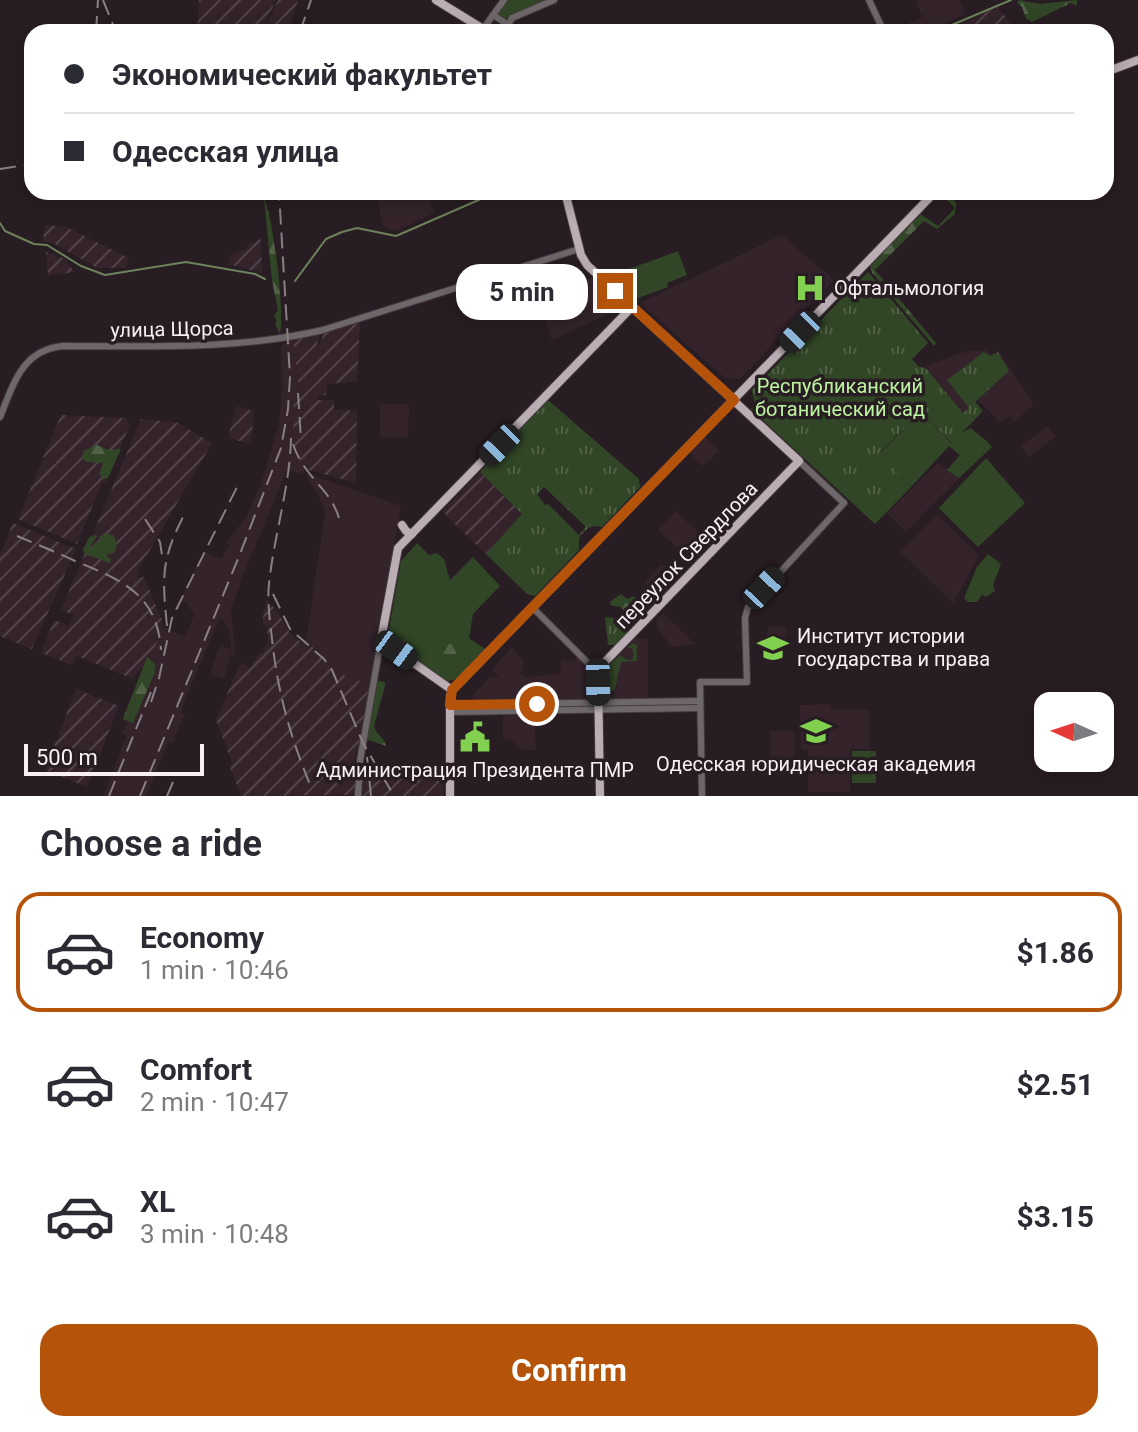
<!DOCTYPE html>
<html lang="en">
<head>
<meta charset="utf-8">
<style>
  body { margin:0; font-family:Roboto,sans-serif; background:#f2f2f3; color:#2b2b33; height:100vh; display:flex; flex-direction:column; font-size:30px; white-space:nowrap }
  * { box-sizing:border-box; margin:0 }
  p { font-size:26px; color:#7c7c81 }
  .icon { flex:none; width:44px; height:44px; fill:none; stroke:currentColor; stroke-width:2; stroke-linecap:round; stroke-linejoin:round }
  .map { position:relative; height:796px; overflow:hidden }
  .sheet { display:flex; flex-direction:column; background:#fff; flex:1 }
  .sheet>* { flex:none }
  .hud { position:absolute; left:24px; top:24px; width:1090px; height:176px; border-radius:24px; box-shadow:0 4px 20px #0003; display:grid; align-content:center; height:176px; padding:0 40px; background:#fff }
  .needle { width:52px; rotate:273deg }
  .tools { position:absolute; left:1034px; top:692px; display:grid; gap:16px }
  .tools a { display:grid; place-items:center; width:80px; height:80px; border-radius:16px; background:#fff; box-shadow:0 4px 20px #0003; font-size:40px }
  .scale { position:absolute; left:24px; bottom:20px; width:180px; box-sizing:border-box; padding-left:8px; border:4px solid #f8f0f4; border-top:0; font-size:22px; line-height:28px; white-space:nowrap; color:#f8f0f4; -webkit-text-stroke:6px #281d22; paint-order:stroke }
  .end { position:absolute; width:36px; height:36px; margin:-18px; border:10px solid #b45309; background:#fff; box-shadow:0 0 0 4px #fff }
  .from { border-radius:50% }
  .bubble { position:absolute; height:56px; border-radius:24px; background:#fff; box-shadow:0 4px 20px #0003; font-size:26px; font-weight:700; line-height:56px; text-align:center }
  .car { position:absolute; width:24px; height:48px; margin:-24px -12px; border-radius:10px; box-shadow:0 0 6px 2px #0007; background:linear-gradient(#222 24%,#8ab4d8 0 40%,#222 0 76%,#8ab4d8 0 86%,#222 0) }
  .hud b { display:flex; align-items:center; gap:28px; height:76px; font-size:30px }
  .hud b+b { border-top:2px solid #e1e1e2 }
  .hud i { width:20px; height:20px; background:#2b2b33 }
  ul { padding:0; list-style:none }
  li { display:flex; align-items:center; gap:24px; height:120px; margin:0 16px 12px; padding:0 24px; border:4px solid transparent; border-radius:24px }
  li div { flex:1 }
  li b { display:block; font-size:30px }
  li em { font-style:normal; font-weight:700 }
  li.current { border-color:#b45309 }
  li>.icon { width:72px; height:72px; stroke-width:1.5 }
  h2 { padding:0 40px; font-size:36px; line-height:96px }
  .action { display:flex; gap:16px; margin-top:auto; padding:16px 40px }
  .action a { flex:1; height:92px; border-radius:24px; background:#b45309; color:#fff; font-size:32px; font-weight:700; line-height:92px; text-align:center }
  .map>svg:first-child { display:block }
</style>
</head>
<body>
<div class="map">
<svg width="1138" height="796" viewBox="0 0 1138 796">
  <defs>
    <pattern id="industrial-furrows" width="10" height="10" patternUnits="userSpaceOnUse" patternTransform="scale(2)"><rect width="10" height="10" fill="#34232b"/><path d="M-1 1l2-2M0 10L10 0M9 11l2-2" fill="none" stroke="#52434a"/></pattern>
    <pattern id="forest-firs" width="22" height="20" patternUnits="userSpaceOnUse" patternTransform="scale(2)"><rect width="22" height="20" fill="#314626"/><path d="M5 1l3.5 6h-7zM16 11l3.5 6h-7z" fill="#506146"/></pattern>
    <pattern id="park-tufts" width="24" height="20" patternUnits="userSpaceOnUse" patternTransform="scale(2)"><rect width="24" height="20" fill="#314626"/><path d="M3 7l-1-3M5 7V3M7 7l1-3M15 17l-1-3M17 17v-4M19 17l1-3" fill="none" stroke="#506146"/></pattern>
  </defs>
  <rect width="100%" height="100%" fill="#281d22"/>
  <g fill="#34232b">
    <path d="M 920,0 L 960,0 L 966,14 L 927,32 L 890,32 L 922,17 L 916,2 Z"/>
    <path d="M 376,192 L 428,192 L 434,213 L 396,231 L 390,230 L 383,226 Z"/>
    <path d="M 782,235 L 834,280 L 740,379 L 725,378 L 640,303 Z"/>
    <path d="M 592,276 L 623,306 L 552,341 L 538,302 L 576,289 Z"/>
    <path d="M 287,341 L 293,341 L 299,389 L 293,441 L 305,469 L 303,474 L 287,470 L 242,578 L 231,611 L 236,657 L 231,654 L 224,679 L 210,675 L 218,650 L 222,646 L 231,649 L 228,628 L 220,618 L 188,693 L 181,713 L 185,715 L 182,720 L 173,743 L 169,742 L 167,746 L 146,796 L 103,796 L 126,736 L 122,733 L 127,722 L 122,719 L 161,626 L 185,637 L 194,615 L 187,603 L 180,600 L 197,565 L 206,553 L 221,559 L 229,545 L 226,543 L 246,517 L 260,486 L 279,424 L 282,389 L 281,347 Z"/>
    <path d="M 987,350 L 991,356 L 999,351 L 1031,400 L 1033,406 L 1014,422 L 1009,415 L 1000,423 L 978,400 L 964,414 L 925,366 L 967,351 Z"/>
    <path d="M 380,404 L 409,404 L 408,438 L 380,437 Z"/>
    <path d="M 1048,426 L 1056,436 L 1029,457 L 1021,446 Z"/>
    <path d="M 703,435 L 719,451 L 703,466 L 688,451 Z"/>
    <path d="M 938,463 L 959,478 L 906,532 L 887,513 Z"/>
    <path d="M 309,474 L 401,506 L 369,684 L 334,672 L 328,661 L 306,641 L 325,513 L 321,500 L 307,476 Z"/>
    <path d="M 675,511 L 706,539 L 705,544 L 695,556 L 698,560 L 694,563 L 658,530 Z"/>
    <path d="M 937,515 L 979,555 L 953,603 L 901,552 Z"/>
    <path d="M 661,564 L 679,581 L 662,599 L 644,583 Z"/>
    <path d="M 663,613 L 695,644 L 672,647 L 657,628 L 657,619 Z"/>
    <path d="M 769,626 L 786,627 L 784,660 L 761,658 L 763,639 L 766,637 Z"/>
    <path d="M 636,638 L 648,639 L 648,702 L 604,703 L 604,671 Z"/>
    <path d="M 512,647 L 524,662 L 520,674 L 526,677 L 560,674 L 561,660 L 574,661 L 577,656 L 593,671 L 593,703 L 477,704 L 471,696 L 490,677 L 499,677 L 492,669 Z"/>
    <path d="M 830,704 L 831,710 L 869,710 L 869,749 L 850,749 L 850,792 L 808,792 L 808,750 L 801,749 L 800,705 Z"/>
    <path d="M 503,712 L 534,712 L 536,750 L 522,750 L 512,740 L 503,739 Z"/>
    <path d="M 794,730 L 795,769 L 771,769 L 770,731 Z"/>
  </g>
  <g fill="url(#industrial-furrows)">
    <path d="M 199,0 L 276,0 L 261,32 L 197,32 Z"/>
    <path d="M 278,0 L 298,0 L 288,32 L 263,32 Z"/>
    <path d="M 998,7 L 1017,32 L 968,32 L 965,22 Z"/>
    <path d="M 45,225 L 66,227 L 129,258 L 126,268 L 97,268 L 55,244 L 43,241 Z"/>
    <path d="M 261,239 L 262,273 L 228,264 L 231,254 L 245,250 L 249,244 Z"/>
    <path d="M 46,252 L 65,259 L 74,272 L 48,276 Z"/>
    <path d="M 360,323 L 357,382 L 327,384 L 326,395 L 318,396 L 318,400 L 334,400 L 334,410 L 357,411 L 356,483 L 305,469 L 301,462 L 293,441 L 294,390 L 299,389 L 293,340 L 319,335 L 317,345 L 319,346 L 324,333 Z"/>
    <path d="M 236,406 L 254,411 L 251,444 L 228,438 Z"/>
    <path d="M 61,415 L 125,418 L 130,425 L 105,483 L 102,483 L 77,544 L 18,519 L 43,459 L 65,467 L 43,458 Z"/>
    <path d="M 141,419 L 176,422 L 212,443 L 137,572 L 139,578 L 144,577 L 164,625 L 152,654 L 133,679 L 77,656 L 72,665 L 41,653 L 54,620 L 68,625 L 66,634 L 73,615 L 61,610 Z"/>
    <path d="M 480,472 L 522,514 L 486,554 L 447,517 L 443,510 Z"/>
    <path d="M 13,523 L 76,549 L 32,649 L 0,636 L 0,555 Z"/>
    <path d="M 266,599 L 277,611 L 290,633 L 302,643 L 306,641 L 328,661 L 334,672 L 369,684 L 358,751 L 355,752 L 355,795 L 241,796 L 229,765 L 232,763 L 216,720 L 240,663 L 250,667 L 260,653 L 263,653 L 268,640 L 267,626 L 262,624 Z"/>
    <path d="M 76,689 L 119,706 L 87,787 L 45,770 Z"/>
    <path d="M 369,769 L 381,776 L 444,776 L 443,796 L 361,796 L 361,776 Z"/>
  </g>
  <g fill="#314626">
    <path d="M 678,251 L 687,275 L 667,283 L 668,287 L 633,300 L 610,276 Z"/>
    <path d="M 921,412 L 951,443 L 963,432 L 971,428 C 978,435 986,439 992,447 L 959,478 L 947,470 L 960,455 L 949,446 L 911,487 L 879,454 Z"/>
    <path d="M 986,458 L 1025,503 L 978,547 L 939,508 Z"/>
    <path d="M 417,543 L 429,555 L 437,553 L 444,559 L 450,580 L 473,557 L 500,586 L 473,614 L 469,638 L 483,651 L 454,680 L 444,682 L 387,640 L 401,561 Z"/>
    <path d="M 988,554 L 1001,564 L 993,585 L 995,591 L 986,597 L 982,595 L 977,602 L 968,602 L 964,598 L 977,567 Z"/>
    <rect x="852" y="751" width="24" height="32"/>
  </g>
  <g fill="url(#forest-firs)">
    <path d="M 1019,0 L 1040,4 L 1077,0 L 1077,6 L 1071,3 L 1032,22 L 1026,19 L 1022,7 L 1017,3 Z"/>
    <path d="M 942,192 L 948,192 L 956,203 L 955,214 L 937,229 L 924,221 L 875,270 L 936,343 L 934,346 L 872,273 L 870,263 L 919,213 L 938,226 L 955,208 L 942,195 Z"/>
    <path d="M 264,198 C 273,216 285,314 280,333 L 275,324 L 277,321 L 274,316 L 278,310 L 272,281 Z"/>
    <path d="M 97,445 L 108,450 L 121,449 L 108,478 L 103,479 L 99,474 L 103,463 L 87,462 L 82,458 L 83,451 Z"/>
    <path d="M 105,533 L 114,536 L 117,544 L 114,553 L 105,555 L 111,559 L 110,563 L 85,554 L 83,550 L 89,537 L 94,535 L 97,536 L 91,545 L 92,548 L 96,542 L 100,542 L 99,537 Z"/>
    <path d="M 621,594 L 627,599 L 634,596 L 644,607 L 634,618 L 620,607 L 610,605 L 611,601 Z"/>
    <path d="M 472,640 L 485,649 L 482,655 L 477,656 L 478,659 L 456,679 L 451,678 L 447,669 L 438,671 L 419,653 L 428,648 Z"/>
    <path d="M 632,643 L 637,645 L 637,661 L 621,662 L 615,689 L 606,696 L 605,670 L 620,655 L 628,660 L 632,660 L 634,655 L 632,649 L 628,647 Z"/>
    <path d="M 147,657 L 155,664 L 155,672 L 133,723 L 123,719 Z"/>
    <path d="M 379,681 L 385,682 L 385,686 L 374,726 C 376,735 386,739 386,746 L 366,739 L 376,682 Z"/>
  </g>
  <g fill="url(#park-tufts)" fill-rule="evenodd">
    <path d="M 505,0 L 549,0 L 504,19 L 497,13 Z"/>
    <path d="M 868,272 L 928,343 L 912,359 L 919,367 L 926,368 L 963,413 L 969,408 L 947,380 L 984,352 L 990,356 L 998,352 L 1009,371 L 975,402 L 983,411 L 952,443 L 921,412 L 879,453 L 911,487 L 875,524 L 751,409 L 755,405 L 752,390 Z"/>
    <path d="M 548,400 L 639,479 L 640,487 L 602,527 C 591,524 585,529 579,538 L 579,550 L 535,596 L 527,594 L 486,554 L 522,514 L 480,472 ZM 544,487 L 586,527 L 579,535 L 548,504 L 545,505 L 537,494 Z"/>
    <path d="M 605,617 L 613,618 L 630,634 L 619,645 L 608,645 Z"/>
  </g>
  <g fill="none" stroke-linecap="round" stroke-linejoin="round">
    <g stroke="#6c825b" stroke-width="2">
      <path d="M 935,32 L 1011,0"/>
      <path d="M 0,223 L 5,231 L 34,244 L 47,245 L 81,266 L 105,275 L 186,262 L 255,274 L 265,279"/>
      <path d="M 295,281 L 326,239 L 342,232 L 357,228 L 396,236 L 497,192"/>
    </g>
    <g stroke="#453b3f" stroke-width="8">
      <g id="minor">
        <path d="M 869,0 L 884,32"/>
        <path d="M 493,15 L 504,22 L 506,29"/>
        <path d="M 483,29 L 504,0"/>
        <path d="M 504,32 L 512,18 L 554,0"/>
        <path d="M 0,417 C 14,383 22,350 63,346 C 150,346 238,350 323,330 L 579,249"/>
        <path d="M 533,608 L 598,673"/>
        <path d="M 450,705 L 699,701"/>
        <path d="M 450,712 L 700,708"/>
        <path d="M 358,796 L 360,761 L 381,640"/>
        <path d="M 702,796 L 700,682 L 747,682 L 745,618 L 748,607 L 844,503 L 799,461"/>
      </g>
    </g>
    <g stroke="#453b3f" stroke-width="10">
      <g id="major">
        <path d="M 436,0 L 488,32"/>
        <path d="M 1106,72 L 1138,60"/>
        <path d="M 565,192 L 581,255 L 587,265 L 799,461 L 601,666 L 598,673 L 600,796"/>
        <path d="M 402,525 L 406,531 L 412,534"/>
        <path d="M 452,690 L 935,192"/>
        <path d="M 452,690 L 381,640 L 398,548 L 632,307"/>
        <path d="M 450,796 L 450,697 L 452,690"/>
      </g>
    </g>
    <use href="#minor" stroke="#6d6769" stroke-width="6"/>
    <use href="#major" stroke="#baadb3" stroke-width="8"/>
    <g stroke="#897f84" stroke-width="2" stroke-dasharray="16 8" stroke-linecap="butt">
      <path d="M 103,0 L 116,32"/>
      <path d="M 96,32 L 98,0"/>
      <path d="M 300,32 L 311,0"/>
      <path d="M 0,169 L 32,164"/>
      <path d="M 298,393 L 301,440"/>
      <path d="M 291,438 C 290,487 274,535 269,584 C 267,602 270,621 272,639 C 278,694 290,736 311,787"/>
      <path d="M 293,444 C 305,480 332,488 340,522"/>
      <path d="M 145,519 L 160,542 L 163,562"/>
      <path d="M 17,536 C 36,544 56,552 75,561 C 121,580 157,593 161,650"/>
      <path d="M 273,594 L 290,629 L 324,659 L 332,670 L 363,743 L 394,796"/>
      <path d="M 167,626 C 162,576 161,560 184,515"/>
      <path d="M 151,702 L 159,678 L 172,618 L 237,487"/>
      <path d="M 367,757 L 371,796"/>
      <path d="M 109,796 L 151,692"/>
      <path d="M 140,796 L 238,559 L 281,448 L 288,409 L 290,377 L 279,192"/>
      <path d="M 167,796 L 173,782"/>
    </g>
  </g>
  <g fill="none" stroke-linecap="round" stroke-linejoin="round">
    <path stroke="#b45309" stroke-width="10" d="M 537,704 L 450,705 L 452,690 L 734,400 L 615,291"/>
  </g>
  <defs>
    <g id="hospital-bare" transform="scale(2.4)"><path d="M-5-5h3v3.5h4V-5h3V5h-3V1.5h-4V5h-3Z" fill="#81d050" stroke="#281d22" stroke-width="2.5" paint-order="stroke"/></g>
    <g id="university-bare" transform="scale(2.4)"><path d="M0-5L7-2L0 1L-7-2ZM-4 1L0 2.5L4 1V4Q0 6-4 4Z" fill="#81d050" stroke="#281d22" stroke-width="2.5" paint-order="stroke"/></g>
    <g id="civic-bare" transform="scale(2.4)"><path d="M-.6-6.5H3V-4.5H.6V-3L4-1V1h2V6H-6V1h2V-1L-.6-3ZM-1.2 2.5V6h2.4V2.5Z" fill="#81d050" stroke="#281d22" stroke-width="2.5" paint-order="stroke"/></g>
  </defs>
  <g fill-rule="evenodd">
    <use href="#hospital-bare" x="810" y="288"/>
    <use href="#university-bare" x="773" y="648"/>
    <use href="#university-bare" x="816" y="731"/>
    <use href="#civic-bare" x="475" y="737"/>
  </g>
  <g text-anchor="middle" stroke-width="7" stroke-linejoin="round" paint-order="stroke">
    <g font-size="20" fill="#f8f0f4" stroke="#281d22" text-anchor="start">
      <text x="834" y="295">Офтальмология</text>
      <text x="797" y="643">Институт истории<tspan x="797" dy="23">государства и права</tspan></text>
      <text x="816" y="771" text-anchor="middle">Одесская юридическая академия</text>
      <text x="475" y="777" text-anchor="middle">Администрация Президента ПМР</text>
    </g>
    <g font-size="20" fill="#f8f0f4" stroke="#281d22">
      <text transform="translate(172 329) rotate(-1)" y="7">улица Щорса</text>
      <text transform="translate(686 555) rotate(-46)" y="7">переулок Свердлова</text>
    </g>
    <g font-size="20" fill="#bcf3a0" stroke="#281d22">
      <text x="840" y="393">Республиканский<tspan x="840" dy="23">ботанический сад</tspan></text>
    </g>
  </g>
</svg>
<div class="tools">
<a><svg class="needle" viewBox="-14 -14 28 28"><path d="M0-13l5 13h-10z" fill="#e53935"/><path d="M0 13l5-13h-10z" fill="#7c7c81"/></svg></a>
</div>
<div class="scale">500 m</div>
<i class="end from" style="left:537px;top:704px"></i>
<i class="end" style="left:615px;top:291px"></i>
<div class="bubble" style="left:456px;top:264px;width:132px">5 min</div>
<i class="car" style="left:800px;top:332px;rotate:224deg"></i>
<i class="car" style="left:500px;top:445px;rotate:224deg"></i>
<i class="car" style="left:764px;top:588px;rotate:43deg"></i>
<i class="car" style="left:396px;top:650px;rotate:126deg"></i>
<i class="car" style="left:598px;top:682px;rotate:179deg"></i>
<div class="hud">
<b><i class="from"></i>Экономический факультет</b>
<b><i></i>Одесская улица</b>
</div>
</div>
<section class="sheet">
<h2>Choose a ride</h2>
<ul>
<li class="current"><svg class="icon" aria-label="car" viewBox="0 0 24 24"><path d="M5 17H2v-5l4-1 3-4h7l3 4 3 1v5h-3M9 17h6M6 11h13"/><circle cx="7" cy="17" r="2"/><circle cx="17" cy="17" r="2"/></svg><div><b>Economy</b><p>1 min · 10:46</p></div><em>$1.86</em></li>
<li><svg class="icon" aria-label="car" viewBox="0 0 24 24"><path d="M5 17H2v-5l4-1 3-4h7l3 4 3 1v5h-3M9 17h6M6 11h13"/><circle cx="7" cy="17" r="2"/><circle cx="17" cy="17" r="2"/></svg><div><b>Comfort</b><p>2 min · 10:47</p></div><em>$2.51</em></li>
<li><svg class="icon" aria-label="car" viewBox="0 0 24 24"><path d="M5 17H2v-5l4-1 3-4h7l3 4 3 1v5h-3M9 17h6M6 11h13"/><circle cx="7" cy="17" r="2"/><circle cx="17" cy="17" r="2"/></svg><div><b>XL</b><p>3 min · 10:48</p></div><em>$3.15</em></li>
</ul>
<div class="action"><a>Confirm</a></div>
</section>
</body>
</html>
